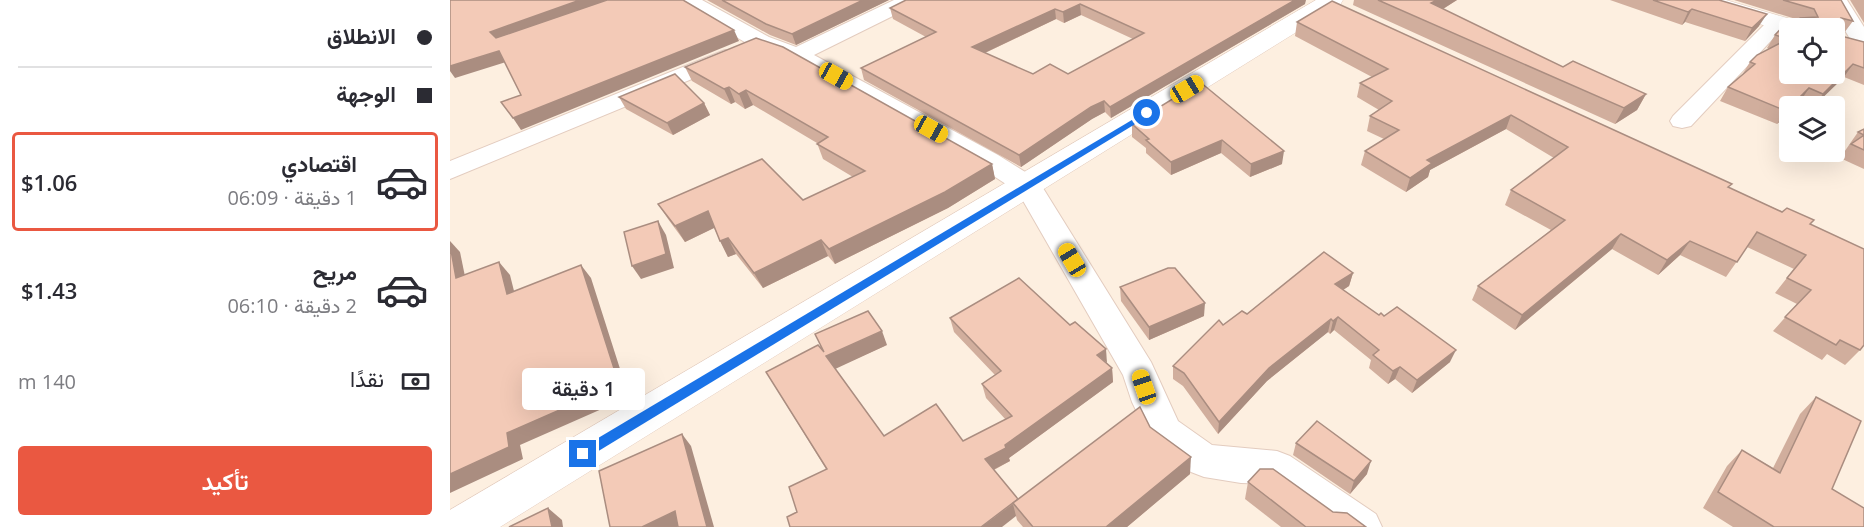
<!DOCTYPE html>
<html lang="ar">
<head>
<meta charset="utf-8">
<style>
  body { margin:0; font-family:"Open Sans",Vazirmatn,sans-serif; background:#f2f2f3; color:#2b2b33; direction:rtl; height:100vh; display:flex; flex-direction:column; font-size:22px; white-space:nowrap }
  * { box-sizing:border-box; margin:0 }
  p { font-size:20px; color:#7c7c81 }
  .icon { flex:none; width:33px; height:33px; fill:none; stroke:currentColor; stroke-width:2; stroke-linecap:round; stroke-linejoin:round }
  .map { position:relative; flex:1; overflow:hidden; direction:ltr }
  .details { display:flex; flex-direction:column; background:#fff; width:450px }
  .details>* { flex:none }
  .guide { display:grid; align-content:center; height:132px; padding:0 18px; background:#fff }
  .buttons { position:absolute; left:1329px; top:18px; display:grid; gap:12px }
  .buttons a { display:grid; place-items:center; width:66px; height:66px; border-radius:6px; background:#fff; box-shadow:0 6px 24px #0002; font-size:30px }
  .end { position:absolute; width:27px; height:27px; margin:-14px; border:8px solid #1a73e8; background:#fff; box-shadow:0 0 0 3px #fff }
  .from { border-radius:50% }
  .bubble { position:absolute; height:42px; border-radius:6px; background:#fff; box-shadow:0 6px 24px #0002; font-size:20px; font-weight:600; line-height:42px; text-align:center; direction:rtl }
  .car { position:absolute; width:18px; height:36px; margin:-18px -9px; border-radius:8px; box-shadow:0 0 4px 2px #0007; background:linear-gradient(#f5c518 24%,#345 0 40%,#f5c518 0 76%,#345 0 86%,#f5c518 0) }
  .guide b { display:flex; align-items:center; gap:21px; height:57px; font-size:22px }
  .guide b+b { border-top:2px solid #e1e1e2 }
  .guide i { width:15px; height:15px; background:#2b2b33 }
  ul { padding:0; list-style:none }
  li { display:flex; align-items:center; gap:18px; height:99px; margin:0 12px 9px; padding:0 6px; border:3px solid transparent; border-radius:6px }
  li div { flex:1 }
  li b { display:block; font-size:22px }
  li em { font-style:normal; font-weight:600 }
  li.on { border-color:#ea5841 }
  li>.icon { width:54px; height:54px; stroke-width:1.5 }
  .pay { display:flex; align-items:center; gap:15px; height:66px; padding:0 18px; font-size:22px }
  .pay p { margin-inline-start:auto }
  .primary-button { display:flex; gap:12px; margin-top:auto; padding:12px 18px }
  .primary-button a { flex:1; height:69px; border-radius:6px; background:#ea5841; color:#fff; font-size:24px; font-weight:600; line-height:69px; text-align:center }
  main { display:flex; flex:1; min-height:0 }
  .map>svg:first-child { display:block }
</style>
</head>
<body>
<main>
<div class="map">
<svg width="1414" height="527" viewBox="0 0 1414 527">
  <rect width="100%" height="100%" fill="#fdefe0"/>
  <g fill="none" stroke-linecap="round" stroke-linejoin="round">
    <g stroke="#e3ccbf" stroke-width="2">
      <g id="minor">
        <path d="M 228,0 L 252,0 L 319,37 L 346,47 L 444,0 L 470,0 L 467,4 L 364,55 L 548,155 L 588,180 L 701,362 L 728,421 L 762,445 L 827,451 L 840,456 L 926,514 L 932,527 L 879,527 L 820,484 L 791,483 L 754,477 L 741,472 L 702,443 L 682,402 L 673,375 L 568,192 L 530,167 L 339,60 L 303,47 L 231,4 Z"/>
        <path d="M 1377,0 L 1397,0 L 1414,27 L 1414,50 L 1406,49 Z"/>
        <path d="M 1327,17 L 1334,19 L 1337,23 L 1334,27 L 1241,126 L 1232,128 L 1223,126 L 1220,121 L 1223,116 L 1320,19 Z"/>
        <path d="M 275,50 L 283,52 L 286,57 L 283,62 L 0,179 L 0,161 Z"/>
      </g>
    </g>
    <g stroke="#e3ccbf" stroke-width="1">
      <g id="tertiary">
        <path d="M 866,0 L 893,0 L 890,5 L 50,527 L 0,527 L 0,510 Z"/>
        <path d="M 1242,0 L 1276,0 L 1354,23 L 1358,28 L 1340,28 L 1340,33 L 1245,5 Z"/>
      </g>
    </g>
    <use href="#minor" fill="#fff" fill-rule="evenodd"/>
    <use href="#tertiary" fill="#fff" fill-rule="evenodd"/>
  </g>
  <g fill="#d1ae9d" fill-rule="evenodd">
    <path d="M 257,0 L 439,0 L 346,45 L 320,35 Z"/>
    <path d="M 456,0 L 855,4 L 661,118 L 655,112 L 642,119 L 571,167 L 414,80 L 411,68 L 476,37 L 443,19 L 440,8 ZM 631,15 L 683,39 L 618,74 L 583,74 L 535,53 L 606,19 L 614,23 Z"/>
    <path d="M 904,0 L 1007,0 L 993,9 L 1113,67 L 1196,94 L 1187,110 L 1165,124 L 903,5 Z"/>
    <path d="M 1160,0 L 1269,0 L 1309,26 L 1295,41 L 1235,22 L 1232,25 Z"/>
    <path d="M 1284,0 L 1391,0 L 1403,21 L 1394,33 L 1391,33 L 1391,36 L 1414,42 L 1414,85 L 1394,77 L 1364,106 L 1350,102 L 1327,124 L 1270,101 L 1278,87 L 1292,75 L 1300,62 L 1319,49 L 1317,48 L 1325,35 L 1347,22 L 1349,20 Z"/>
    <path d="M 1400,0 L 1414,0 L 1414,23 Z"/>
    <path d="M 847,22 L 1279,188 L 1361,224 L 1410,350 L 1395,365 L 1377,354 L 1372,360 L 1323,331 L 1347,304 L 1325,293 L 1344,269 L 1297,247 L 1276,277 L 1230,255 L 1208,275 L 1162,249 L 1065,330 L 1022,300 L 1028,286 L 1101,230 L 1055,205 L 1061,190 L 1104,158 L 1056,129 L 980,170 L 978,177 L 956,192 L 911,165 L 915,151 L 934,139 L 917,131 L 920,116 L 929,110 L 907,97 L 910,83 L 922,77 L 845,36 Z"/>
    <path d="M 235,67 L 542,164 L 545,179 L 498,208 L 385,264 L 378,256 L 313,288 L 286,254 L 278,257 L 264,228 L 235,242 L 218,219 L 208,204 L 353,200 L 403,177 L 373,159 L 367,143 L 303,105 L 295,109 L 285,102 L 281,104 L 242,81 Z"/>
    <path d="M 750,82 L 832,164 L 800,177 L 771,153 L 721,175 L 696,153 L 696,148 L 682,137 L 682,124 Z"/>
    <path d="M 169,97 L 254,103 L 260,115 L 223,135 L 176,109 Z"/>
    <path d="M 1414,129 L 1414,169 L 1390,158 L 1408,132 Z"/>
    <path d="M 903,273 L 899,286 L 893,290 L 929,315 L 1000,362 L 962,393 L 945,379 L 938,384 L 919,368 L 921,360 L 884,330 L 880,334 L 878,332 L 817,381 L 768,434 L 733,386 L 723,379 L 723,366 L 773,325 L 797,314 Z"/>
    <path d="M 670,287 L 754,316 L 699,340 L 671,301 Z"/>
    <path d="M 500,318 L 657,363 L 662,368 L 663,382 L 559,458 L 560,461 L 544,470 L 568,499 L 700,427 L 740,474 L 677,527 L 573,527 L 567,520 L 566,516 L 347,512 L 376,469 L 316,372 L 437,345 L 385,368 L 434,436 L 513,441 L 556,420 L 536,398 L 532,384 L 545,375 L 504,332 Z"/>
    <path d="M 1366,397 L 1382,489 L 1414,527 L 1283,527 L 1253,508 L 1277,466 L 1292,450 L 1323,468 L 1350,414 Z"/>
    <path d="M 846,443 L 917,474 L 900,494 L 843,455 Z"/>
    <path d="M 798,482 L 883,512 L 916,527 L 831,527 L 795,499 Z"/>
  </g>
  <g fill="#aa8d80">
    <path d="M 130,0 L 165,0 L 47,43 L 40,32 Z"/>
    <path d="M 413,0 L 439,0 L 346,45 L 342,34 Z"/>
    <path d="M 845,0 L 856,0 L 855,4 L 661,118 L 660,107 Z"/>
    <path d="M 987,0 L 1007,0 L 977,19 L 981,3 Z"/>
    <path d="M 630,4 L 631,15 L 614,23 L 613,12 Z"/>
    <path d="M 605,9 L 606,19 L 524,58 L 522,47 Z"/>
    <path d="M 1242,9 L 1235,22 L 1232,25 L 1238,12 Z"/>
    <path d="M 1317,14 L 1309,26 L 1295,41 L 1302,28 Z"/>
    <path d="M 284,30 L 289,41 L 71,130 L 63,118 Z"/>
    <path d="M 49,51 L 56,62 L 5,78 L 0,71 L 0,66 Z"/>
    <path d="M 1403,64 L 1394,77 L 1364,106 L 1373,94 Z"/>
    <path d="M 279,87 L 285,102 L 281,104 L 274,89 Z"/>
    <path d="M 1359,88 L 1350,102 L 1345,106 L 1340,106 Z"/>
    <path d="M 296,90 L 303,105 L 295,109 L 289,94 Z"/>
    <path d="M 1196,94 L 1187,110 L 1165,124 L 1174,108 Z"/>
    <path d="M 654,101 L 655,112 L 642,119 L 571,167 L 569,155 L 641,107 Z"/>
    <path d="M 254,103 L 260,115 L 223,135 L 217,123 Z"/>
    <path d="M 1340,107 L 1340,112 L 1327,124 L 1336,111 Z"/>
    <path d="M 1061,115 L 1056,129 L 980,170 L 978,177 L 956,192 L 960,178 L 977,160 Z"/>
    <path d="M 772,140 L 771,153 L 721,175 L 721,162 Z"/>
    <path d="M 834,151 L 832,164 L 800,177 L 801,164 Z"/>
    <path d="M 542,164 L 545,179 L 498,208 L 385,264 L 379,249 Z"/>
    <path d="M 258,211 L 266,227 L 235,242 L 225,226 Z"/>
    <path d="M 208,221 L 216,235 L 224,268 L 191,279 L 182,266 Z"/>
    <path d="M 1171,234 L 1162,249 L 1065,330 L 1072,315 Z"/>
    <path d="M 278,238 L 286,254 L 278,257 L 270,241 Z"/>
    <path d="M 371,240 L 378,256 L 313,288 L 304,273 Z"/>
    <path d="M 0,241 L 10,252 L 18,291 L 6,278 L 0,245 Z"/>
    <path d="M 1240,241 L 1230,255 L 1208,275 L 1217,260 Z"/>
    <path d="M 49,262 L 60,275 L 68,307 L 57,294 Z"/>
    <path d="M 131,265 L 141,278 L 179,397 L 70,445 L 73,459 L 0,493 L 0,474 L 57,433 Z"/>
    <path d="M 903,273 L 899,286 L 882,297 L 885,284 Z"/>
    <path d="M 755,303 L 754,316 L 699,340 L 699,327 Z"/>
    <path d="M 888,317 L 884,330 L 880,334 L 883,321 Z"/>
    <path d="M 881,319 L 878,332 L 817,381 L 768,434 L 769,422 L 819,368 Z"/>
    <path d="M 432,331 L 437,345 L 383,370 L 376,356 Z"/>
    <path d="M 656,349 L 657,363 L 647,355 Z"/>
    <path d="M 1006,350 L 1000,362 L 962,393 L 967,380 Z"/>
    <path d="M 950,367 L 945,379 L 938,384 L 943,371 Z"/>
    <path d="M 662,368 L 663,382 L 559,458 L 560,461 L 539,472 L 535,459 Z"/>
    <path d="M 232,434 L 241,446 L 264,527 L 257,527 Z"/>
    <path d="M 741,457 L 740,474 L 677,527 L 656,527 Z"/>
    <path d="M 921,461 L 917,474 L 900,494 L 904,481 Z"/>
    <path d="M 563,504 L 566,516 L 552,527 L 531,527 Z"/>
    <path d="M 98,508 L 112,520 L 113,527 L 102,527 Z"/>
    <path d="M 225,511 L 236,522 L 227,527 L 192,527 Z"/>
  </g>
  <g fill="#f3cab7" stroke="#aa8d80" stroke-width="1.5" fill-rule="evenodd">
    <path d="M 0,0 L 130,0 L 40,32 L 46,38 L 157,0 L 233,0 L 284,30 L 63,118 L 51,102 L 71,95 L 49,51 L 0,66 Z"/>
    <path d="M 272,0 L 413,0 L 342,34 L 316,24 Z"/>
    <path d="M 456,0 L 845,0 L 660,107 L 654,101 L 641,107 L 569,155 L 411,68 L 486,32 L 440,8 ZM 630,4 L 694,33 L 618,74 L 600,64 L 583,74 L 522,47 L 605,9 L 613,12 Z"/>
    <path d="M 928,0 L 987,0 L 981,3 L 1113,67 L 1123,61 L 1196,94 L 1174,108 Z"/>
    <path d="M 1203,0 L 1269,0 L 1317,14 L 1302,28 L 1242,9 L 1238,12 Z"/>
    <path d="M 1333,0 L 1391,0 L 1403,21 L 1391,18 L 1391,36 L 1414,42 L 1414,68 L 1403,64 L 1373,94 L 1359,88 L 1336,111 L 1278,87 L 1305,64 L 1300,62 L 1307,55 L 1338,39 L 1325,35 L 1339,20 L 1347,22 L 1350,18 L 1368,17 L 1364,9 ZM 1340,28 L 1384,28 L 1384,74 L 1340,74 Z"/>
    <path d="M 882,1 L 1282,184 L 1278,187 L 1332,212 L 1337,208 L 1364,220 L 1360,224 L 1414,249 L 1414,345 L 1410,350 L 1390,340 L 1386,345 L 1335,317 L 1361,290 L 1337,278 L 1356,255 L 1307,232 L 1287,262 L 1240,241 L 1217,260 L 1171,234 L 1072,315 L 1028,286 L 1115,220 L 1061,190 L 1118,147 L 1061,115 L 977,160 L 982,163 L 960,178 L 915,151 L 949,130 L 920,116 L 942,101 L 910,83 L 938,69 L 847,22 Z"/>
    <path d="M 306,38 L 333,47 L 542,164 L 495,192 L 379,249 L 371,240 L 304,273 L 278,238 L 270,241 L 258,211 L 225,226 L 208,204 L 312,159 L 353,200 L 415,171 L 367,144 L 378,137 L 296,90 L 289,94 L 279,87 L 274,89 L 235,67 Z"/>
    <path d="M 225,74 L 254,103 L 217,123 L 169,97 Z"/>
    <path d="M 750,82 L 834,151 L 801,164 L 772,140 L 721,162 L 696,140 L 699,139 L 682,124 Z"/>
    <path d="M 1414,129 L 1414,150 L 1401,144 L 1414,135 L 1408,132 Z"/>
    <path d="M 208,221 L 216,254 L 182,266 L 174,232 Z"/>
    <path d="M 0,245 L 6,278 L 49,262 L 57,294 L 131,265 L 169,384 L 57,433 L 59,447 L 0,474 Z"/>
    <path d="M 874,252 L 903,273 L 885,284 L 929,315 L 931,313 L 934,316 L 947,307 L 1006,350 L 967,380 L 950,367 L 943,371 L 923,355 L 929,350 L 888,317 L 883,321 L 881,319 L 819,368 L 769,422 L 734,373 L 723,366 L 769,320 L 773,325 L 792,311 L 797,314 Z"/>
    <path d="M 718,268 L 725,268 L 755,303 L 699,327 L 670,287 Z"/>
    <path d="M 569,278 L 620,325 L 625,322 L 656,349 L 647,355 L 662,368 L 555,445 L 556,448 L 535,459 L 568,499 L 531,527 L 340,527 L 337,517 L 347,512 L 339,487 L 377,469 L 316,372 L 368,345 L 374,352 L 365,334 L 418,311 L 432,331 L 376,356 L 434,436 L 486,404 L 513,441 L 562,416 L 532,384 L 551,371 L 500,318 Z"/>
    <path d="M 1366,397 L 1411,421 L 1382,489 L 1414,508 L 1414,527 L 1324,527 L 1268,492 L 1292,450 L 1330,473 Z"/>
    <path d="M 690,407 L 700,427 L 741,457 L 656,527 L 583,527 L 563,503 Z"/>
    <path d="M 867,421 L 921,461 L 904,481 L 846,443 Z"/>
    <path d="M 232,434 L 257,527 L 228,527 L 225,511 L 192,527 L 160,527 L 149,471 Z"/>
    <path d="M 810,469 L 823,469 L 883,512 L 897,513 L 916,527 L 856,527 L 798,482 Z"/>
    <path d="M 98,508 L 102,527 L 59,527 Z"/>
  </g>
  <path fill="#1a73e8" d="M 697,111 L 701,113 L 700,115 L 137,458 L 128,458 L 128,450 Z"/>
</svg>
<div class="buttons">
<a><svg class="icon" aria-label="locate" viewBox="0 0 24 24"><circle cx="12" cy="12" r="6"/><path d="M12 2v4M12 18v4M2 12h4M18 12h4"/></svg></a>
<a><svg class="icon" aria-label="layers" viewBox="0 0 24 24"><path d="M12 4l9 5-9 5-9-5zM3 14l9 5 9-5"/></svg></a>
</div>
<i class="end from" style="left:697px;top:113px"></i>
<i class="end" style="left:133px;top:454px"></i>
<div class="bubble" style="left:72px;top:368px;width:123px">1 دقيقة</div>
<i class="car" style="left:386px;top:76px;rotate:119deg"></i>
<i class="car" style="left:737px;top:89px;rotate:59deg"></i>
<i class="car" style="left:481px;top:129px;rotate:119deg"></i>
<i class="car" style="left:622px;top:260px;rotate:329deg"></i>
<i class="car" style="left:694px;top:387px;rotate:341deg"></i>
</div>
<section class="details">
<div class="guide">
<b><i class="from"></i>الانطلاق</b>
<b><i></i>الوجهة</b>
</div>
<ul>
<li class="on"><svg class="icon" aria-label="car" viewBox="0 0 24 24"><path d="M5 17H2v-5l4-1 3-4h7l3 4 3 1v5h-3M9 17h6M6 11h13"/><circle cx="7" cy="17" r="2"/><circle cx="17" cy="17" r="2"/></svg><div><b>اقتصادي</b><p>1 دقيقة · 06:09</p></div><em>$1.06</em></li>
<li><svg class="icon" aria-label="car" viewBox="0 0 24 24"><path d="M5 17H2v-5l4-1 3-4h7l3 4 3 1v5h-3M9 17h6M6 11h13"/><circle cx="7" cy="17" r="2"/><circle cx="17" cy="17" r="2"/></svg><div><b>مريح</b><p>2 دقيقة · 06:10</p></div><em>$1.43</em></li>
</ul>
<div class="pay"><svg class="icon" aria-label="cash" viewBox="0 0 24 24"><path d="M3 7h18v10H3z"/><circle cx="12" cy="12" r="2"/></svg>نقدًا<p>140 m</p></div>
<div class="primary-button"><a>تأكيد</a></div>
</section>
</main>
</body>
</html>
